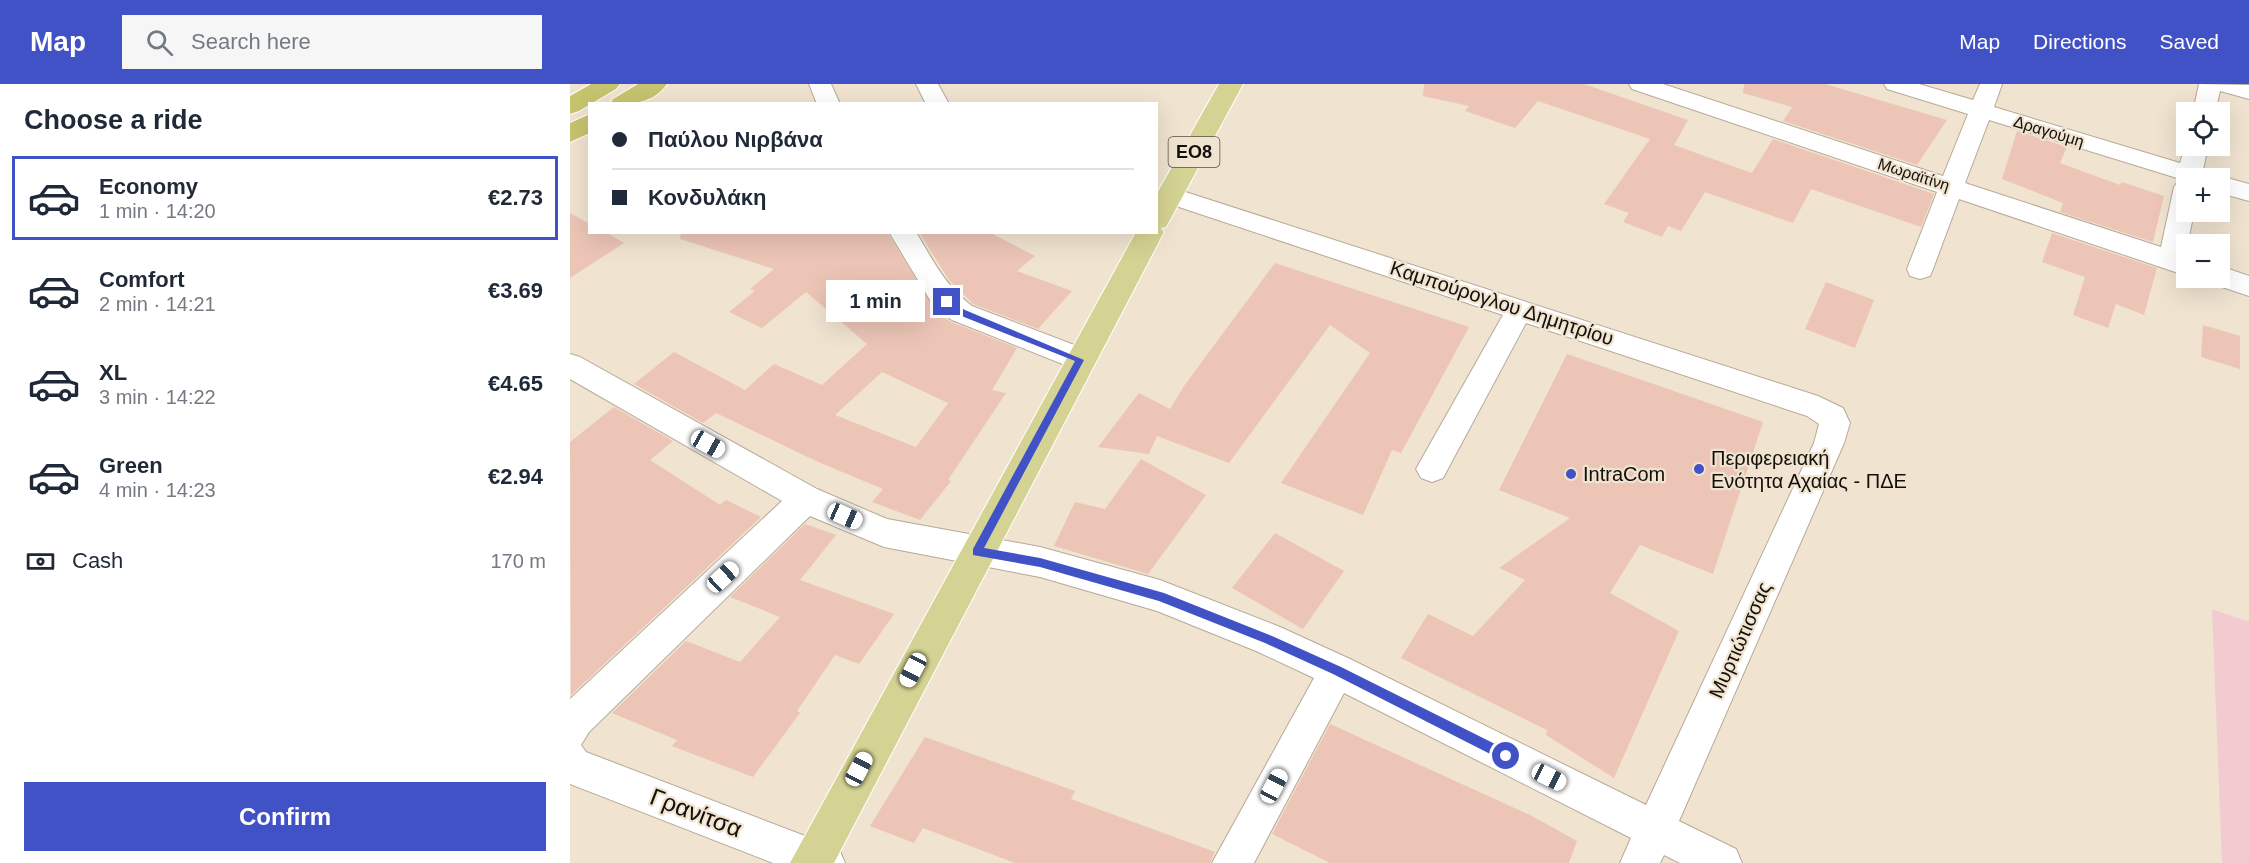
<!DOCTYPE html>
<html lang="en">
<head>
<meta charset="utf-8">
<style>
  body { margin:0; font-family:Helvetica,sans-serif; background:#f6f6f7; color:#1f2937; height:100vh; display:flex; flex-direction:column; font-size:22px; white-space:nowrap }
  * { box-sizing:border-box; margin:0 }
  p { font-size:20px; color:#747a83 }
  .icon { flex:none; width:33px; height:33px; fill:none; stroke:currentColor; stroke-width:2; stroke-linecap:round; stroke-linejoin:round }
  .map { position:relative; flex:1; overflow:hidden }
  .panel { display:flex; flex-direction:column; background:#fff; width:570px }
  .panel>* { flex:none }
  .hud { position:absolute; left:18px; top:18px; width:570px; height:132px; border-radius:0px; box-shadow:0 6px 24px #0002; display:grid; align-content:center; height:132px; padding:0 24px; background:#fff }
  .buttons { position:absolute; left:1606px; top:18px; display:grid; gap:12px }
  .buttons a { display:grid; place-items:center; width:54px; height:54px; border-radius:0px; background:#fff; box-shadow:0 6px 24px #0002; font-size:30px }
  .end { position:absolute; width:27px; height:27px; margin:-14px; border:8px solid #4152c6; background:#fff; box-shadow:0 0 0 3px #fff }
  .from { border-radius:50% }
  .bubble { position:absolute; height:42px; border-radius:0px; background:#fff; box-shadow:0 6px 24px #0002; font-size:20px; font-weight:600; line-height:42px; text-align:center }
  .car { position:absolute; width:18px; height:36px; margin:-18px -9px; border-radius:8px; box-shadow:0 0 4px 2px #0007; background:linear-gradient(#fff 24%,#345 0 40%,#fff 0 76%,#345 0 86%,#fff 0) }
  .hud b { display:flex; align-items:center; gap:21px; height:57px; font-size:22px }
  .hud b+b { border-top:2px solid #e0e1e3 }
  .hud i { width:15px; height:15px; background:#1f2937 }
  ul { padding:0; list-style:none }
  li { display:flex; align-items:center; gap:18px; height:84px; margin:0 12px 9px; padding:0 12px; border:3px solid transparent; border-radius:0px }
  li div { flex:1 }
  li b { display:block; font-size:22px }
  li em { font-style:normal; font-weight:600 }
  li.current { border-color:#4152c6 }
  li>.icon { width:54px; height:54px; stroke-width:1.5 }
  h2 { padding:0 24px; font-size:27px; line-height:72px }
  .pay { display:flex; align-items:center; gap:15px; height:66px; padding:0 24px; font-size:22px }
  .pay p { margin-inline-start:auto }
  .primary-button { display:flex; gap:12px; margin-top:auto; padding:12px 24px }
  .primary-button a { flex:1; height:69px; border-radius:0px; background:#4152c6; color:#fff; font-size:24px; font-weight:600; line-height:69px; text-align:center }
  header { display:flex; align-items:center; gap:36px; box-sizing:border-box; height:84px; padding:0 30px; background:#4152c6; color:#fff }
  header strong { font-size:28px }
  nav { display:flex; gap:33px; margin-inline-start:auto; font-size:21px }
  .search { width:420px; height:54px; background:#f6f6f7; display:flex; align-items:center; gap:15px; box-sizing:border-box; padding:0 21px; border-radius:0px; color:#747a83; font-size:22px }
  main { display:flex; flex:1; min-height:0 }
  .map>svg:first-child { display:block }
</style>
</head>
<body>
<header>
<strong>Map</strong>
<div class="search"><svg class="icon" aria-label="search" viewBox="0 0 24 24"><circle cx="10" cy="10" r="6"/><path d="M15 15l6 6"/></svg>Search here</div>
<nav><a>Map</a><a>Directions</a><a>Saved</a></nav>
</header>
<main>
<section class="panel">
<h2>Choose a ride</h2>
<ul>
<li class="current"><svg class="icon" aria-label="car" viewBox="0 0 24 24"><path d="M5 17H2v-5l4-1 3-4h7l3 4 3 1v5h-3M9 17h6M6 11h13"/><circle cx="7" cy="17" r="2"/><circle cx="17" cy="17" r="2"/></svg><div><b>Economy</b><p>1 min · 14:20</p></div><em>€2.73</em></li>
<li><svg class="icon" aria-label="car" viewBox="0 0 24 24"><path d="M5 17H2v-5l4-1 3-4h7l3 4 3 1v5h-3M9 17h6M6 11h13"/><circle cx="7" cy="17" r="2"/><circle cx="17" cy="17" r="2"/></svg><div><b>Comfort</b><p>2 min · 14:21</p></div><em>€3.69</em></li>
<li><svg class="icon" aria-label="car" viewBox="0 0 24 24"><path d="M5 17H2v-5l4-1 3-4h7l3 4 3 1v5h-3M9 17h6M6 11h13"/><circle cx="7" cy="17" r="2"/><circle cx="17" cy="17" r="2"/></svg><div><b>XL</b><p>3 min · 14:22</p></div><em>€4.65</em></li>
<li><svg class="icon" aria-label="car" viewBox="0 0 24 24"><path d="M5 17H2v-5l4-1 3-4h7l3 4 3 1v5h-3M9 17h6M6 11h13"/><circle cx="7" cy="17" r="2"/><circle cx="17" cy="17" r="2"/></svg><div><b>Green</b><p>4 min · 14:23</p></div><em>€2.94</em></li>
</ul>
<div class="pay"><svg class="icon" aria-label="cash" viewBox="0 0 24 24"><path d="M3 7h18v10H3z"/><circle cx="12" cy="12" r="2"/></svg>Cash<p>170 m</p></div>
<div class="primary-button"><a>Confirm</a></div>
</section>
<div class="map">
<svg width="1679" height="779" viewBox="0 0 1679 779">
  <rect width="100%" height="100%" fill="#f0e3d0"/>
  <path fill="#f2cbd0" d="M 1642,525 L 1679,538 L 1679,779 L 1652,779 Z"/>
  <g fill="#ecc5b6" fill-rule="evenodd">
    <path d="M 854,0 L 1014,0 L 1118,36 L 1104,61 L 1182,89 L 1203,55 L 1364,110 L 1351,143 L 1241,105 L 1223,139 L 1135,108 L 1111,147 L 1098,142 L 1092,153 L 1053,138 L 1059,129 L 1034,120 L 1080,55 L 968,17 L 945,44 L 895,27 L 899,22 L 853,12 Z"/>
    <path d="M 1174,0 L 1255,0 L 1377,36 L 1347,81 L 1213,37 L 1222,23 L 1173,9 Z"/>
    <path d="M 1447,47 L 1497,63 L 1490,79 L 1550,101 L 1552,98 L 1594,112 L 1583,158 L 1490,128 L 1493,119 L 1432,95 Z"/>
    <path d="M 0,129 L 20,140 L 20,148 L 35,148 L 54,159 L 0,194 Z"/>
    <path d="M 111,148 L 317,148 L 366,227 L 381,238 L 447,264 L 422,306 L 436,309 L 378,396 L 381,397 L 350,436 L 302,418 L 313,405 L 246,377 L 146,329 L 133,339 L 64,300 L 104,268 L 175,306 L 204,280 L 252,301 L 297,260 L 236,208 L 192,244 L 159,228 L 185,207 L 180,205 L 204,185 L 110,155 ZM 312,288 L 378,319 L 346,363 L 265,331 Z"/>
    <path d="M 349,148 L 419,148 L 465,172 L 447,187 L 502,207 L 468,245 L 403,220 L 379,196 Z"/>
    <path d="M 1482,149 L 1587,184 L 1574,231 L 1546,220 L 1538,244 L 1503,231 L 1515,193 L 1472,178 Z"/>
    <path d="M 705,179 L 899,243 L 831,369 L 822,366 L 793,431 L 711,399 L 800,269 L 760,241 L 659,379 L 587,352 L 579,370 L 528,363 L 569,309 L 600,325 L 614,302 Z"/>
    <path d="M 1256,198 L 1304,216 L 1285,264 L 1235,245 Z"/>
    <path d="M 1633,241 L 1670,252 L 1670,285 L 1631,273 Z"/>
    <path d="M 997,270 L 1193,338 L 1143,490 L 1070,461 L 1040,509 L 1109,547 L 1044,694 L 976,651 L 977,646 L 831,574 L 858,530 L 903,552 L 955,496 L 929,484 L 1000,434 L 929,406 Z"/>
    <path d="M 44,323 L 103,357 L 80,376 L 150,421 L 156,416 L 191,433 L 1,611 L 0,358 Z"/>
    <path d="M 571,375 L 636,411 L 578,490 L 484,462 L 505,418 L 535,425 Z"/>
    <path d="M 235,440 L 266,451 L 230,496 L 324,530 L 289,580 L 265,571 L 227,627 L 230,629 L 183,693 L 102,662 L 107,656 L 42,629 L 116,557 L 170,578 L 210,533 L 160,513 Z"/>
    <path d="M 705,449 L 774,487 L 733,545 L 662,504 Z"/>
    <path d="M 760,640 L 962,732 L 1007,757 L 999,779 L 760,779 L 702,750 Z"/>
    <path d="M 355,653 L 505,707 L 501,715 L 645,768 L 640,779 L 445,779 L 353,744 L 344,759 L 300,742 Z"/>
  </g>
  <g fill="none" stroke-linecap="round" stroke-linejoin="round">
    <g stroke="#b6a998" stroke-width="2">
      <g id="minor">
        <path d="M 239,0 L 261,0 L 270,20 L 247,20 Z"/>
        <path d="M 346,0 L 368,0 L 379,20 L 356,20 Z"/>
        <path d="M 1059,0 L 1093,0 L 1373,92 L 1398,30 L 1317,5 L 1314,0 L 1349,0 L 1403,16 L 1410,0 L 1432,0 L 1424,23 L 1610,79 L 1617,57 L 1617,62 L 1638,62 L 1633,86 L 1642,88 L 1645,93 L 1650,92 L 1679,100 L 1679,117 L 1650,109 L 1650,94 L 1617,94 L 1617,128 L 1624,128 L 1615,172 L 1617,192 L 1389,115 L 1363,185 L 1360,192 L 1350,195 L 1340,192 L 1337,185 L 1367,108 L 1062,5 ZM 1419,36 L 1607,94 L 1608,97 L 1604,103 L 1591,163 L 1395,99 Z"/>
        <path d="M 1629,0 L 1679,1 L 1679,15 L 1650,7 L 1645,28 L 1623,28 Z"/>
        <path d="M 600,103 L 1248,312 L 1273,324 L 1280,339 L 1274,359 L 1109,737 L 1166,765 L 1172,779 L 1110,779 L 1094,771 L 1090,779 L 1050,779 L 1061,754 L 774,609 L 684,779 L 642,779 L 744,594 L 686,567 L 587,527 L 470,493 L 314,463 L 240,432 L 19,648 L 11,661 L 16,668 L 269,765 L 275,779 L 203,779 L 0,700 L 0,615 L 212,417 L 0,295 L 0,270 L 10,273 L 247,405 L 317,435 L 470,463 L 590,496 L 710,543 L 780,575 L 1076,721 L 1244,359 L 1249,340 L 1237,332 L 956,239 L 873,394 L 862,398 L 851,394 L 846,385 L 851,376 L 933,231 L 591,117 L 587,111 L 591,105 Z"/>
        <path d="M 319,148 L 346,148 C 362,175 376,203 402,222 L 520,267 L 524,275 L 520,283 L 510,286 L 500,283 L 382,236 L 367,225 L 360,216 Z"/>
        <path d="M 1650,182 L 1679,192 L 1679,212 L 1640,199 L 1637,194 L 1650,194 Z"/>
      </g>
    </g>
    <g stroke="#fff" stroke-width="2">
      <path id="primary" d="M 649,0 L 673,0 L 600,136 L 596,143 L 591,144 L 594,148 L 264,779 L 220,779 L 566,148 L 586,148 L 586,111 Z"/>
    </g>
    <g stroke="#fff" stroke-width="2">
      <g id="trunk">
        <path d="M 21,0 L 50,0 L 46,5 L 9,27 L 0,30 L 0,12 Z"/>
        <path d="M 68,0 L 97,0 C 83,20 62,20 40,20 L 43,15 Z"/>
        <path d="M 20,30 L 20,49 L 0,58 L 0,39 Z"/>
      </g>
    </g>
    <use href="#minor" fill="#fff" fill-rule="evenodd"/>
    <use href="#primary" fill="#d5d393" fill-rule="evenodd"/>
    <use href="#trunk" fill="#c7c46f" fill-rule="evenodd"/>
  </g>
  <path fill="#4152c6" d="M 377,215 L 395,226 L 514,276 L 414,464 L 470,474 L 594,509 L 702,552 L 771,583 L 941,668 L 941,676 L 932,676 L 763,590 L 695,559 L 589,517 L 470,483 L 403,471 L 403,465 L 505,277 L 389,231 L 374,221 L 373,218 Z"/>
  <g fill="#4152c6" stroke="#f0e3d0" stroke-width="2">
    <circle cx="1129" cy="385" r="6"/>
    <circle cx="1001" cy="390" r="6"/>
  </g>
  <g text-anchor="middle" stroke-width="4.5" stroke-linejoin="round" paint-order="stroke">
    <g font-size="16" fill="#130f09" stroke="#f0e3d0">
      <text transform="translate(1479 47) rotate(17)" y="6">Δραγούμη</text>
      <text transform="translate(1344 90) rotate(18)" y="6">Μωραϊτίνη</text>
    </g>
    <rect fill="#f0e3d0" stroke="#554f45" stroke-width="1.5" x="598.5" y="53" width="51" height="30" rx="4.5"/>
    <g font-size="18" font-weight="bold" fill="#130f09">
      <text x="624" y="74">ΕΟ8</text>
    </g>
    <g font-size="20" fill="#130f09" stroke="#f0e3d0">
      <text transform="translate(932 219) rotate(18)" y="7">Καμπούρογλου Δημητρίου</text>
      <text transform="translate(1170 556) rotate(-66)" y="7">Μυρτιώτισσας</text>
    </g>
    <g font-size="20" fill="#130f09" stroke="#f0e3d0" text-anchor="start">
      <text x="1141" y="381">Περιφερειακή<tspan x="1141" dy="23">Ενότητα Αχαίας - ΠΔΕ</tspan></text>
      <text x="1013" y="397">IntraCom</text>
    </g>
    <g font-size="24" fill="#130f09" stroke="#f0e3d0">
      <text transform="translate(126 729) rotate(21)" y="8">Γρανίτσα</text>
    </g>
  </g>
</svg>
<div class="buttons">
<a><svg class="icon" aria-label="locate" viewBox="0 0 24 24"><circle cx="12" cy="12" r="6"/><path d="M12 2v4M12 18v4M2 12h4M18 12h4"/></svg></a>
<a>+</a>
<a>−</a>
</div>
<i class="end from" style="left:936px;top:672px"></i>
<i class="end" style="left:377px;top:218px"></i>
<div class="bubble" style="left:256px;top:196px;width:99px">1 min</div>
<i class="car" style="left:138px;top:360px;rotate:119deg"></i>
<i class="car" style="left:275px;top:432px;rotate:114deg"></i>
<i class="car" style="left:153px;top:493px;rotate:47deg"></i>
<i class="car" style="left:343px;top:586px;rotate:208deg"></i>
<i class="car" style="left:289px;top:685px;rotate:28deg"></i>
<i class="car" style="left:979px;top:693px;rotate:117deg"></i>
<i class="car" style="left:704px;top:702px;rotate:28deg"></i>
<div class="hud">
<b><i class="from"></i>Παύλου Νιρβάνα</b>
<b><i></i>Κονδυλάκη</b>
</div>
</div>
</main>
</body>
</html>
